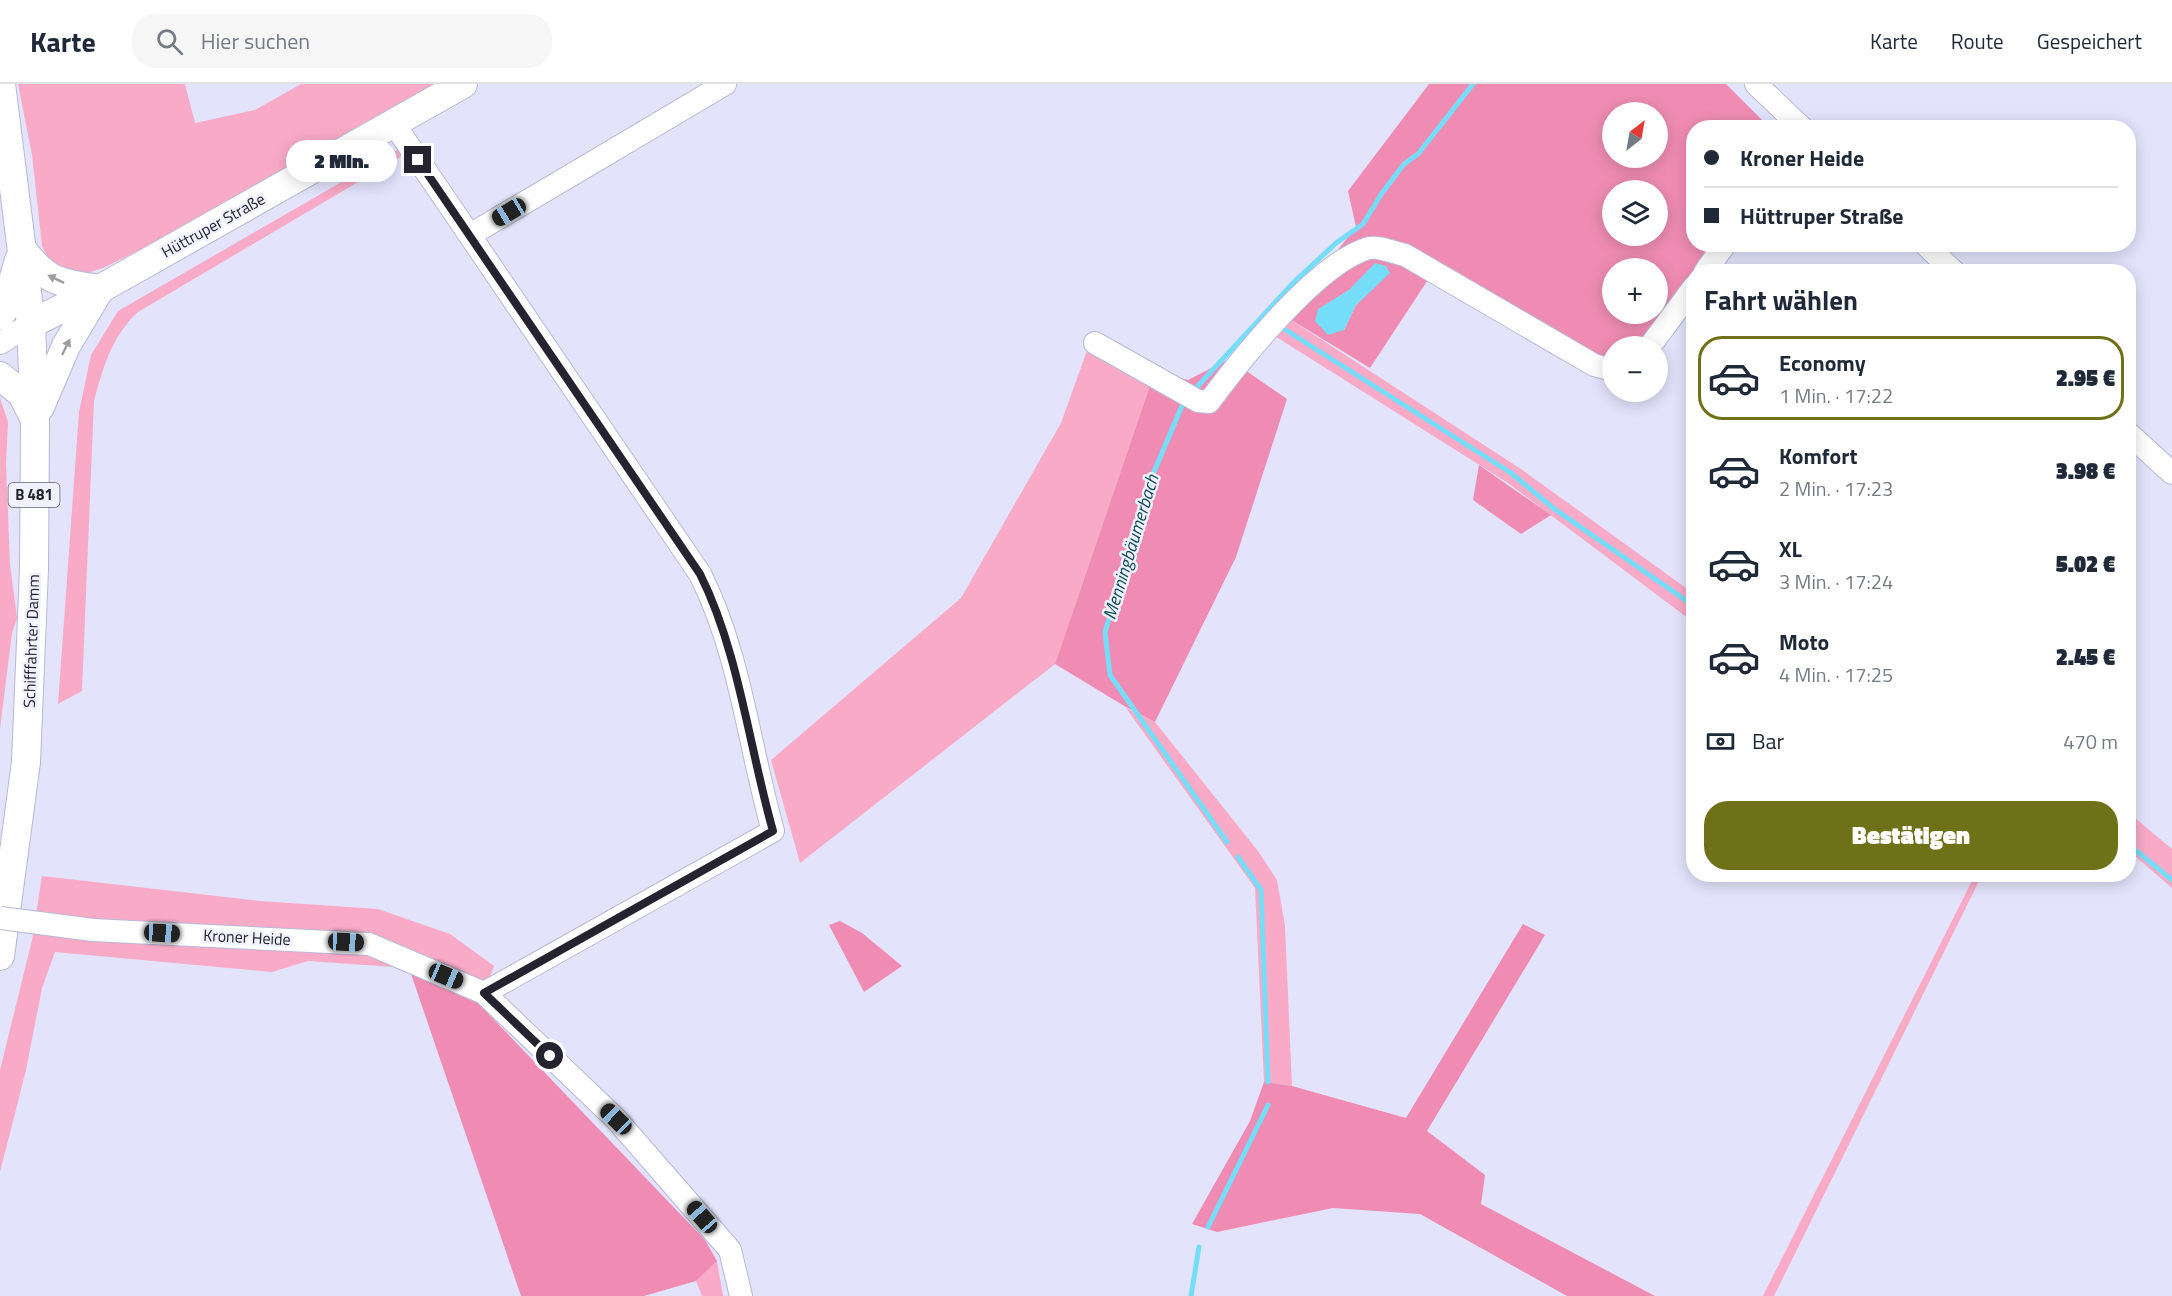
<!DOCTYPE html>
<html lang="de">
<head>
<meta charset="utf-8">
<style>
  body { margin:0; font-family:"Titillium Web",sans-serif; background:#f6f6f7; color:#1f2937; height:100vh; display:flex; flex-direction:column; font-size:22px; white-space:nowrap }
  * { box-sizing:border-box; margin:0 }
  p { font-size:20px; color:#747a83 }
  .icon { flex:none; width:33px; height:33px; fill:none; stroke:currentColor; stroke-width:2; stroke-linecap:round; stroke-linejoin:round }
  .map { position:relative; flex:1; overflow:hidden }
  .side { position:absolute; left:1686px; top:180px; width:450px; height:618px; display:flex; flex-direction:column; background:#fff; border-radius:24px; box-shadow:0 3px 15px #0003 }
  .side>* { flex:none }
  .banner { position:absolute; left:1686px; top:36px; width:450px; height:132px; border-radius:24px; box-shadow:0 3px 15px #0003; display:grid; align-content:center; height:132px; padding:0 18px; background:#fff }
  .needle { width:39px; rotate:31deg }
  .fabs { position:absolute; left:1602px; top:18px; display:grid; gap:12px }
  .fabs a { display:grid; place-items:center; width:66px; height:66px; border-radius:50%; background:#fff; box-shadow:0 3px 15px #0003; font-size:30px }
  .end { position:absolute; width:27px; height:27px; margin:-14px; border:8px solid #24232f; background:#fff; box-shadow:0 0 0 3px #fff }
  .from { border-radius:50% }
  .bubble { position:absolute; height:42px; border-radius:21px; background:#fff; box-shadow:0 3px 15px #0003; font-size:20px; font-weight:800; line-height:42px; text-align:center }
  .car { position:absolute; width:18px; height:36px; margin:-18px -9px; border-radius:8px; box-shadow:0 0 4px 2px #0007; background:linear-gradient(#222 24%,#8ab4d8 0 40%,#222 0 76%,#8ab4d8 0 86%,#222 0) }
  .banner b { display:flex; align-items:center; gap:21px; height:57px; font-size:22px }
  .banner b+b { border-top:2px solid #e0e1e3 }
  .banner i { width:15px; height:15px; background:#1f2937 }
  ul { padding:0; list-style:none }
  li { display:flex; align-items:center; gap:18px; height:84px; margin:0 12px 9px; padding:0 6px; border:3px solid transparent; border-radius:24px }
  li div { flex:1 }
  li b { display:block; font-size:22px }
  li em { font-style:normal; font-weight:800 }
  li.current { border-color:#6e7117 }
  li>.icon { width:54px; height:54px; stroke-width:1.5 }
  h2 { padding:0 18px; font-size:27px; line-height:72px }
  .pay { display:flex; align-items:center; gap:15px; height:66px; padding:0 18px; font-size:22px }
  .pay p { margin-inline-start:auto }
  .cta { display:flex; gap:12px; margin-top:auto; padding:12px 18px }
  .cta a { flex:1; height:69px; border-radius:24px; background:#6e7117; color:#fff; font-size:24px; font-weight:800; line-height:69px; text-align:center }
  header { display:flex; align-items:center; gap:36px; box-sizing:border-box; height:84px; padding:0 30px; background:#fff; border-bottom:2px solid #e0e1e3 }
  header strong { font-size:28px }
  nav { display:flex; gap:33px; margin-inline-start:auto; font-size:21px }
  .search { width:420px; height:54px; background:#f6f6f7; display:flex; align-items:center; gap:15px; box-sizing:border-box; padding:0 21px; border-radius:24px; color:#747a83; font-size:22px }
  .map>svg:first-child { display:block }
</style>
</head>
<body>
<header>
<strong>Karte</strong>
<div class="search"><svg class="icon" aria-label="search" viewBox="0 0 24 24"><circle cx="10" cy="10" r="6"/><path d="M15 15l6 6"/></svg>Hier suchen</div>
<nav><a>Karte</a><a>Route</a><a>Gespeichert</a></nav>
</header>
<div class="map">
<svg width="2172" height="1212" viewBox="0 0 2172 1212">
  <rect width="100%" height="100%" fill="#e3e3fc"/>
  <g fill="#f9aac7">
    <path d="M 18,0 L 185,0 L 195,39 L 255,26 L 301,0 L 438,0 L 164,154 L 103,184 L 87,189 L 70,189 L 49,177 L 42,162 L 32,71 Z"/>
    <path d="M 397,66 L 402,72 L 138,228 C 112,252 103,283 94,317 L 82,607 L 58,620 L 79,328 L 91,271 L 118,227 Z"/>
    <path d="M 1285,232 L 1521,385 L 1693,509 L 1693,538 L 1508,399 L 1270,249 Z"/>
    <path d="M 1089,261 L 1155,287 L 1055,580 L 800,779 L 771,676 L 961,514 L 1061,339 Z"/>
    <path d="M 0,314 L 8,338 L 6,380 L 10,480 L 17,534 L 12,549 L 0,645 Z"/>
    <path d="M 1126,624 L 1155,638 L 1258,767 L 1277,796 L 1285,842 L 1292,1002 L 1264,998 L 1255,804 Z"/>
    <path d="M 2129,729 L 2172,765 L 2172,804 L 2129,767 Z"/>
    <path d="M 1975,791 L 1982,791 L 1774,1212 L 1763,1212 Z"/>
    <path d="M 42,792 L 260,817 L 378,825 L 450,850 L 494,882 L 479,920 L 409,884 L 308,877 L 272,888 L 55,868 L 42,904 L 26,986 L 0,1088 L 0,986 L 32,856 Z"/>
    <path d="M 717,1177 L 723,1212 L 702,1212 L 696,1197 Z"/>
  </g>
  <g fill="#f08cb3" fill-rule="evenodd">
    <path d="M 1429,0 L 1726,0 L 1769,43 L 1694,44 L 1694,160 L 1722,161 L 1703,187 L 1694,188 L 1693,201 L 1649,262 L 1612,262 L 1612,283 L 1437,182 L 1370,284 L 1285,232 L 1356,143 L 1348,107 ZM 1612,28 L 1658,28 L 1658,74 L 1612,74 ZM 1612,106 L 1658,106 L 1658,152 L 1612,152 ZM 1612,184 L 1658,184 L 1658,230 L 1612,230 ZM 1390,188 L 1356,221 L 1344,246 L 1318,226 L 1349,206 Z"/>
    <path d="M 1229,275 L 1287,315 L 1236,473 L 1155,638 L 1126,623 L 1055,580 L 1155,287 L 1188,296 Z"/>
    <path d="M 1479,381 L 1551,431 L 1521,450 L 1473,416 Z"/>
    <path d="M 840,837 L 862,849 L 902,882 L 864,908 L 829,841 Z"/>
    <path d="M 1523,840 L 1545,851 L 1427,1047 L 1485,1091 L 1481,1120 L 1655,1212 L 1567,1212 L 1420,1130 L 1333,1124 L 1217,1148 L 1192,1140 L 1250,1037 L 1264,998 L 1292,1002 L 1406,1034 Z"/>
    <path d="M 409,884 L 479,920 L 705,1156 L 717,1177 L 696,1197 L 644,1212 L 521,1212 Z"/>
  </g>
  <path fill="#75ddf7" d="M 1375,179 L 1386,182 L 1390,189 L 1356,221 L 1344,246 L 1328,251 L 1315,237 L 1318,225 L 1349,206 Z"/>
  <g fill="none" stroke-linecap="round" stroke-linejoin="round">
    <g stroke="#75ddf7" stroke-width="5">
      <path d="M 1281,243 L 1511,389 L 1553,424 L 1694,522"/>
      <path d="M 1195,305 L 1295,197 L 1336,159 L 1363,140 L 1382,109 L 1404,80 L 1418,70 L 1473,0"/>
      <path d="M 1184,317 L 1153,390 L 1105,548 L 1110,591 L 1227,758"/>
      <path d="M 2128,760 L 2172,796"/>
      <path d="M 1238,773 L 1261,806 L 1268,998"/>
      <path d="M 1208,1143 L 1268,1021"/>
      <path d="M 1191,1212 L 1199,1163"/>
    </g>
    <g stroke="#b8b8d6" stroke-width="24">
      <g id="minor">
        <path d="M 1756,0 L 1802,44"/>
        <path d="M 394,40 L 700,490 C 740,569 749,662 773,747 L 484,909 L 616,1035 L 730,1166 L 741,1212"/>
        <path d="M 470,151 L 725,0"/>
        <path d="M 1925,160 L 1954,188"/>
        <path d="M 1705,188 L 1725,160"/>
        <path d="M 0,259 L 31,240"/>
        <path d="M 1095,259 L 1198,317 L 1209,318 C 1241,275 1318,178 1369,164 C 1379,162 1395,169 1405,171 L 1594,281 L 1612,286"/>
        <path d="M 1650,262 L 1694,203"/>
        <path d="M 2128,349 L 2172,389"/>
        <path d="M 93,846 L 369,860 L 484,909"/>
      </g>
    </g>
    <g stroke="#b8b8d6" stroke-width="30">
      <g id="major">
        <path d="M 22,165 C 47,199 61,199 100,205"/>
        <path d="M 0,231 L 5,224 L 19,176"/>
        <path d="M 31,240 L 100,205 L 463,0"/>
        <path d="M 0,292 L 22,310 L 35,336"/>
        <path d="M 40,323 L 66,262 L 100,205"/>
        <path d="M 0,872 L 26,678 L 34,485 L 35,336 L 31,240 L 1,0"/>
      </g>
    </g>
    <use href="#minor" stroke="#fff" stroke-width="22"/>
    <use href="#major" stroke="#fff" stroke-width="28"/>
    <g stroke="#b8b8d6" stroke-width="24" stroke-linecap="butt">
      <path id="minor-bridge" d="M 0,834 L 93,846"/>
    </g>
    <use href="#minor-bridge" stroke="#fff" stroke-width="22"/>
  </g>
  <defs><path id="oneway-solid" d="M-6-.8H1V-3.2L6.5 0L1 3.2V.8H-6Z" transform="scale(1.5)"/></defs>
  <g fill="#9c9ca1">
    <use href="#oneway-solid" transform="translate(56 195) rotate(-154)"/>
    <use href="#oneway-solid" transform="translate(66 263) rotate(-64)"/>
  </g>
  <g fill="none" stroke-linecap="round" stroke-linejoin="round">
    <path stroke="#24232f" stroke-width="8" d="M 418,76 L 700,490 C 739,568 749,663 773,747 L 484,909 L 550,972"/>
  </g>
  <g text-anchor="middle" stroke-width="5" stroke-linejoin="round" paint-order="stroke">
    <rect fill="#f1f1fe" stroke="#62616d" stroke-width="1.5" x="8.5" y="399" width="51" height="24" rx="4.5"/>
    <g font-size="15" font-weight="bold" fill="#24232f">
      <text x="34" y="416">B 481</text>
    </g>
    <g font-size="16" fill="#24232f" stroke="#f1f1fe">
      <text transform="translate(213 141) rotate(-29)" y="6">Hüttruper Straße</text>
      <text transform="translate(31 557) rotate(-88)" y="6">Schifffahrter Damm</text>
      <text transform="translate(247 853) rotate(3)" y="6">Kroner Heide</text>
    </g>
    <g font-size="18" font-style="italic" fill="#0a4b58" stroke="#f1f1fe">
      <text transform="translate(1131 463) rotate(-73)" y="6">Menningbäumerbach</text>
    </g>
  </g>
</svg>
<div class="fabs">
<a><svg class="needle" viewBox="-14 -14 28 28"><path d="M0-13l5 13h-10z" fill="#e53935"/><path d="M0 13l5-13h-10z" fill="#747a83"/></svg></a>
<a><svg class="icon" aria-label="layers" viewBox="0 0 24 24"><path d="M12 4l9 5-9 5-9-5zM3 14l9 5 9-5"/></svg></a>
<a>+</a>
<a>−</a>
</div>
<i class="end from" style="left:550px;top:972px"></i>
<i class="end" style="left:418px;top:76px"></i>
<div class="bubble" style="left:286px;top:56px;width:111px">2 Min.</div>
<i class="car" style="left:509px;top:128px;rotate:239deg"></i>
<i class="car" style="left:162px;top:849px;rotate:93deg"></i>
<i class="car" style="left:346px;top:858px;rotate:93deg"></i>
<i class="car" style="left:446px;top:892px;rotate:113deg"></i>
<i class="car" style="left:616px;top:1035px;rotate:314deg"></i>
<i class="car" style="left:702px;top:1133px;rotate:319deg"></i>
<div class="banner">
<b><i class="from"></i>Kroner Heide</b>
<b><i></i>Hüttruper Straße</b>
</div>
<section class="side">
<h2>Fahrt wählen</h2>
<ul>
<li class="current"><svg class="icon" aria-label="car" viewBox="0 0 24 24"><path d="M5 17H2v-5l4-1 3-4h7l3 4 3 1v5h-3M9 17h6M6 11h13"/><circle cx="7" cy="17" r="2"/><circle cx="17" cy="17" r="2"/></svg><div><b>Economy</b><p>1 Min. · 17:22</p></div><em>2.95 €</em></li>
<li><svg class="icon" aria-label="car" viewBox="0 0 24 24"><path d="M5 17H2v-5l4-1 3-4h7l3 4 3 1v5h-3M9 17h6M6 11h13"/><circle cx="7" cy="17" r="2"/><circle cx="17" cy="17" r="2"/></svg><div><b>Komfort</b><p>2 Min. · 17:23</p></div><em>3.98 €</em></li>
<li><svg class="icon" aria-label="car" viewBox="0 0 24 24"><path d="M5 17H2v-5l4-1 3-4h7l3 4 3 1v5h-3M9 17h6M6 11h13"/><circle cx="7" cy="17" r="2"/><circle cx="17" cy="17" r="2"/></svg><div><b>XL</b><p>3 Min. · 17:24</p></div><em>5.02 €</em></li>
<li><svg class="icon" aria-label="car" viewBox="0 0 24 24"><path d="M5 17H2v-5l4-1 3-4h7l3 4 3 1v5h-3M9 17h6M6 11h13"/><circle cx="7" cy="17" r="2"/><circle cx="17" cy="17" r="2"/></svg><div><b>Moto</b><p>4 Min. · 17:25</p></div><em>2.45 €</em></li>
</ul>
<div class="pay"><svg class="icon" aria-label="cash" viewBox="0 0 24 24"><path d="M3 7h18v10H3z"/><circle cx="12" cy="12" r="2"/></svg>Bar<p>470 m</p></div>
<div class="cta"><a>Bestätigen</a></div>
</section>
</div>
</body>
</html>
